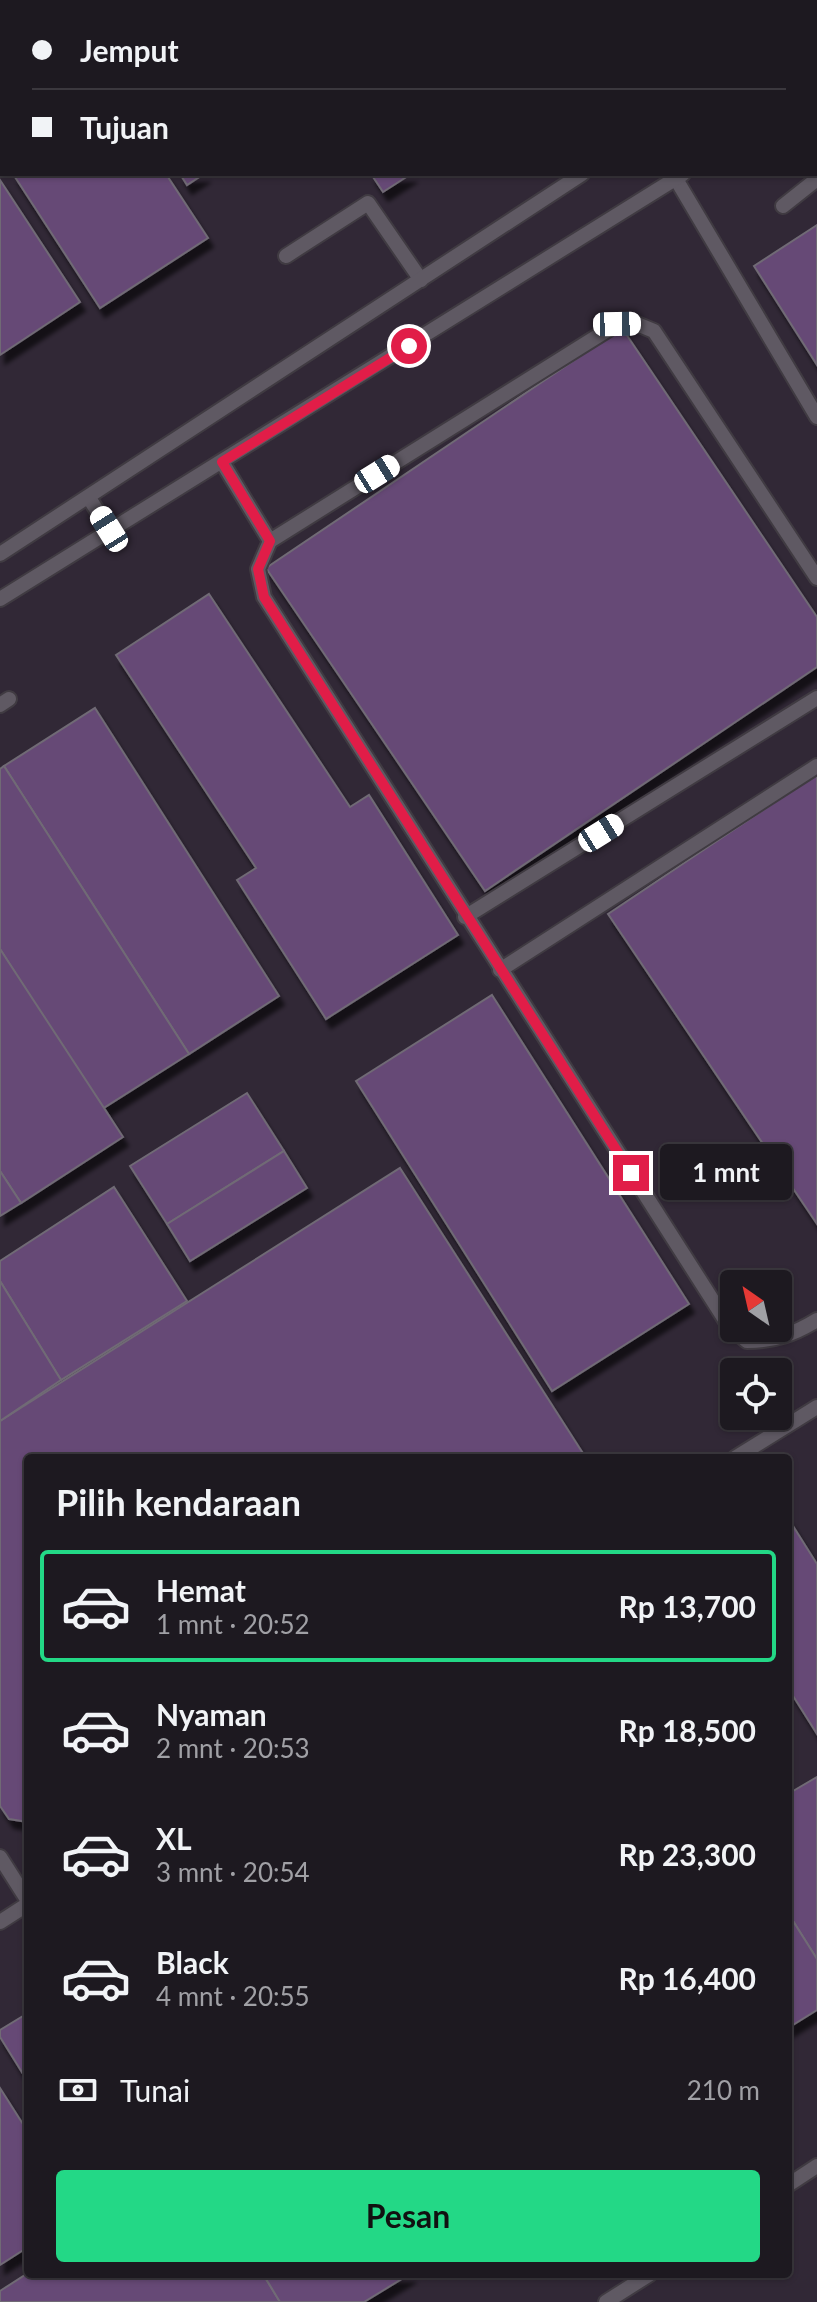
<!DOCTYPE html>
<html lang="id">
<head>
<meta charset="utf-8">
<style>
  body { margin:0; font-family:Lato,sans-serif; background:#252229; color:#f1f3f6; height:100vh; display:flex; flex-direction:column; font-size:30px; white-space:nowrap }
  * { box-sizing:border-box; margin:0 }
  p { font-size:26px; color:#a0a0a5 }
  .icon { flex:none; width:44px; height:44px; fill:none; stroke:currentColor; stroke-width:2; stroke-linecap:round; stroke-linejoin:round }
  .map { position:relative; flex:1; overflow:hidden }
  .drawer { position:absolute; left:24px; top:1454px; width:768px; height:824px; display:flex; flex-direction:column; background:#1d1920; border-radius:8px; box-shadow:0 2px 6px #0004,0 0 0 2px #3b383e }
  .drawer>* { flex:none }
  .top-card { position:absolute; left:0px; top:0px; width:818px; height:176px; box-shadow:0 2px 6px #0004,0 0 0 2px #3b383e; display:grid; align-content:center; height:176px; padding:0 32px; background:#1d1920 }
  .needle { width:52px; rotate:326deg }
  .controls { position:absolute; left:720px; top:1270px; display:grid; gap:16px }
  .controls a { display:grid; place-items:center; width:72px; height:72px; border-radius:8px; background:#1d1920; box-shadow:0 2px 6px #0004,0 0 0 2px #3b383e; font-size:40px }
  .end { position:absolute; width:36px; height:36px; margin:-18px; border:10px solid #e11d48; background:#fff; box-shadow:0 0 0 4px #fff }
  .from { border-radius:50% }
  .bubble { position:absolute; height:56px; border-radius:8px; background:#1d1920; box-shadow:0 2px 6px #0004,0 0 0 2px #3b383e; font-size:26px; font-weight:700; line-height:56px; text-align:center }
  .car { position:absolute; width:24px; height:48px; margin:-24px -12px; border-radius:10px; box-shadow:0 0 6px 2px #0007; background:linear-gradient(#fff 24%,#345 0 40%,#fff 0 76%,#345 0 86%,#fff 0) }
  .top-card b { display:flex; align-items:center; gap:28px; height:76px; font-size:30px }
  .top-card b+b { border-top:2px solid #3b383e }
  .top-card i { width:20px; height:20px; background:#f1f3f6 }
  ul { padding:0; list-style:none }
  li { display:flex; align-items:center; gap:24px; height:112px; margin:0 16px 12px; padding:0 16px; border:4px solid transparent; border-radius:8px }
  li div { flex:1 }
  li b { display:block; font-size:30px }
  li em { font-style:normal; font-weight:700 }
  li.selected { border-color:#23d886 }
  li>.icon { width:72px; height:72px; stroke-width:1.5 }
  h2 { padding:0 32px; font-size:36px; line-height:96px }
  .pay { display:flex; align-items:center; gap:20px; height:88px; padding:0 32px; font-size:30px }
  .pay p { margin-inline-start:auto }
  .action { display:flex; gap:16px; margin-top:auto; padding:16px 32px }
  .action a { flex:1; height:92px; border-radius:8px; background:#23d886; color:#111; font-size:32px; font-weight:700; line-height:92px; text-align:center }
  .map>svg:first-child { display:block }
</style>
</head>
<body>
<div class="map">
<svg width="817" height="2302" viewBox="0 0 817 2302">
  <defs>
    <filter id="shadow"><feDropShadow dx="5" dy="9" stdDeviation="2" flood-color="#0009"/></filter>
  </defs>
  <rect width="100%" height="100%" fill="#27212a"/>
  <path fill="#312836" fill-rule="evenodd" d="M 0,0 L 817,0 L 817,2302 L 0,2302 ZM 2,2 L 816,2 L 816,174 L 2,174 ZM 734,1284 L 778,1284 L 778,1328 L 734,1328 ZM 734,1372 L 778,1372 L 778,1416 L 734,1416 ZM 28,1458 L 788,1458 L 788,2274 L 28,2274 Z"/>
  <g fill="#664a76" stroke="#706a75" stroke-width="2" filter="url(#shadow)">
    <path d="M 0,0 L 54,2 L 2,2 L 2,157 Z"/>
    <path d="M 69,0 L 253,0 L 254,2 L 70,2 Z"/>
    <path d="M 258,0 L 514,0 L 515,2 L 259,2 Z"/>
    <path d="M 13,174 L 166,174 L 208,238 L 100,308 Z"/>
    <path d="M 180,174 L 204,174 L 187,185 Z"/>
    <path d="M 371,174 L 411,174 L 383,192 Z"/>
    <path d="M 0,180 L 80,302 L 0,355 Z"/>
    <path d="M 817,225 L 817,365 L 754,266 Z"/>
    <path d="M 622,328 L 817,617 L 817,667 L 485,891 L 266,568 Z"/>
    <path d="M 209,594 L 350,807 L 369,795 L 458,935 L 326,1019 L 237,880 L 256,868 L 116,655 Z"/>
    <path d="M 95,708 L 279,996 L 189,1054 L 4,766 Z"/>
    <path d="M 4,766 L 189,1054 L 102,1109 L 0,949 L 0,769 Z"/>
    <path d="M 817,774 L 817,1224 L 608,914 Z"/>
    <path d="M 0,949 L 123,1137 L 21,1203 L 0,1171 Z"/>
    <path d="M 492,995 L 689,1304 L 552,1391 L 356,1081 Z"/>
    <path d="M 247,1093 L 284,1151 L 167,1224 L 130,1166 Z"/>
    <path d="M 284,1151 L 307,1188 L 190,1261 L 167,1224 Z"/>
    <path d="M 400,1168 L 586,1458 L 28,1458 L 28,1822 L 9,1819 L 0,1806 L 0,1421 Z"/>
    <path d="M 0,1171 L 21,1203 L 0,1216 Z"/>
    <path d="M 114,1187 L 187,1301 L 61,1380 L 0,1281 L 0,1261 Z"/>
    <path d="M 0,1281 L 61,1380 L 0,1421 Z"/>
    <path d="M 788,1518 L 817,1564 L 817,1734 L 788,1688 Z"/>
    <path d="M 817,1777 L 817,1959 L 788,1913 L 788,1794 Z"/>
    <path d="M 788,1913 L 817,1959 L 817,2010 L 788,2028 Z"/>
    <path d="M 28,2013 L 28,2082 L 0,2037 L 0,2030 Z"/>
    <path d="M 0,2088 L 28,2132 L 28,2247 L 0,2265 Z"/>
    <path d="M 28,2273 L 263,2274 L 280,2302 L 0,2302 L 0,2291 Z"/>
    <path d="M 263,2274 L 410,2274 L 364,2302 L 280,2302 Z"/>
  </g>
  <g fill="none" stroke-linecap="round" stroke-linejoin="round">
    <g stroke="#403b42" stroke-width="18">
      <g id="service">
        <path d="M 569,0 L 570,2"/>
        <path d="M 816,26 L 817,25"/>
        <path d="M 816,88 L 817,87"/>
        <path d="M 673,174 L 817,417"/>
        <path d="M 783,206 L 817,179"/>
        <path d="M 286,256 L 368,203 L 421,280"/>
        <path d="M 222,462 L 270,541 L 258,569 L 264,597 L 729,1326 L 747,1341 C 775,1341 794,1334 817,1320"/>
        <path d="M 89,498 L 109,529"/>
        <path d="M 270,541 L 617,324 L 637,324 L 654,331 L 817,578"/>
        <path d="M 0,554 L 582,174"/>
        <path d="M 0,599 L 683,174"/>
        <path d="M 0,705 L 9,699"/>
        <path d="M 465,917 L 817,698"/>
        <path d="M 500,970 L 817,766"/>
        <path d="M 735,1458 L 817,1407"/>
        <path d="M 0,1857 L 28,1901"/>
        <path d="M 0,1922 L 28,1904"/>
        <path d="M 788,2185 L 817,2166"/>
        <path d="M 606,2302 L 650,2274"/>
      </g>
    </g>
    <use href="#service" stroke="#5f5963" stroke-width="14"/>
  </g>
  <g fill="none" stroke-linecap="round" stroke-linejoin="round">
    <path stroke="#e11d48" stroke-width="10" d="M 409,346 L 222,462 L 270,541 L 258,569 L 264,597 L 631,1173"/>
  </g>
</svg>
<div class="controls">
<a><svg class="needle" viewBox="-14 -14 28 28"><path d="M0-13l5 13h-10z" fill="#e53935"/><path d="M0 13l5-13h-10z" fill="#a0a0a5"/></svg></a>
<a><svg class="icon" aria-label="locate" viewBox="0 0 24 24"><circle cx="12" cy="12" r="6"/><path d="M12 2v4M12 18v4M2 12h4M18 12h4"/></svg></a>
</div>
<i class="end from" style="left:409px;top:346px"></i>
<i class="end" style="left:631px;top:1173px"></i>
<div class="bubble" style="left:660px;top:1144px;width:132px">1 mnt</div>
<i class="car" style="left:617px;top:324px;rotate:89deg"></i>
<i class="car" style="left:377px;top:474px;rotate:58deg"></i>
<i class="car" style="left:109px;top:529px;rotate:328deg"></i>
<i class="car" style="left:601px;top:833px;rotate:58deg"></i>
<div class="top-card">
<b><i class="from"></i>Jemput</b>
<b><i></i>Tujuan</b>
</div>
<section class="drawer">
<h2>Pilih kendaraan</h2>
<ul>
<li class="selected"><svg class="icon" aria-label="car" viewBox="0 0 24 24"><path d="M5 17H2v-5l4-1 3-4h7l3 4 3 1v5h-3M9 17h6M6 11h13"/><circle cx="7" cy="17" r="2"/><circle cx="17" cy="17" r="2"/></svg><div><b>Hemat</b><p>1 mnt · 20:52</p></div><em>Rp 13,700</em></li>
<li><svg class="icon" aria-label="car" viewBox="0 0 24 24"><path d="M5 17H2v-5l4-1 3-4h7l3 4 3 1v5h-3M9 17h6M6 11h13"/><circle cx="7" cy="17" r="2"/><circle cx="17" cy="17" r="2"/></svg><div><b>Nyaman</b><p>2 mnt · 20:53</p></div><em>Rp 18,500</em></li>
<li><svg class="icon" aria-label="car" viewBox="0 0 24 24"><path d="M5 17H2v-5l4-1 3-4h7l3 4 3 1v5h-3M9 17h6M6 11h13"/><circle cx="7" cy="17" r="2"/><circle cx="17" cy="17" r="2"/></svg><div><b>XL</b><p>3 mnt · 20:54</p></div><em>Rp 23,300</em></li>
<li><svg class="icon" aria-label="car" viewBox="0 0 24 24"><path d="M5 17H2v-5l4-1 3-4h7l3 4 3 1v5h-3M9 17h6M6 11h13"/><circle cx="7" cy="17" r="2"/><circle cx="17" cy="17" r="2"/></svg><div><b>Black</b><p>4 mnt · 20:55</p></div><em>Rp 16,400</em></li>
</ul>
<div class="pay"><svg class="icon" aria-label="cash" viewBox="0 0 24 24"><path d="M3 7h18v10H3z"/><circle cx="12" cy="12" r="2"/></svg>Tunai<p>210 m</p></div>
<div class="action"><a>Pesan</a></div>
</section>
</div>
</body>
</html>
